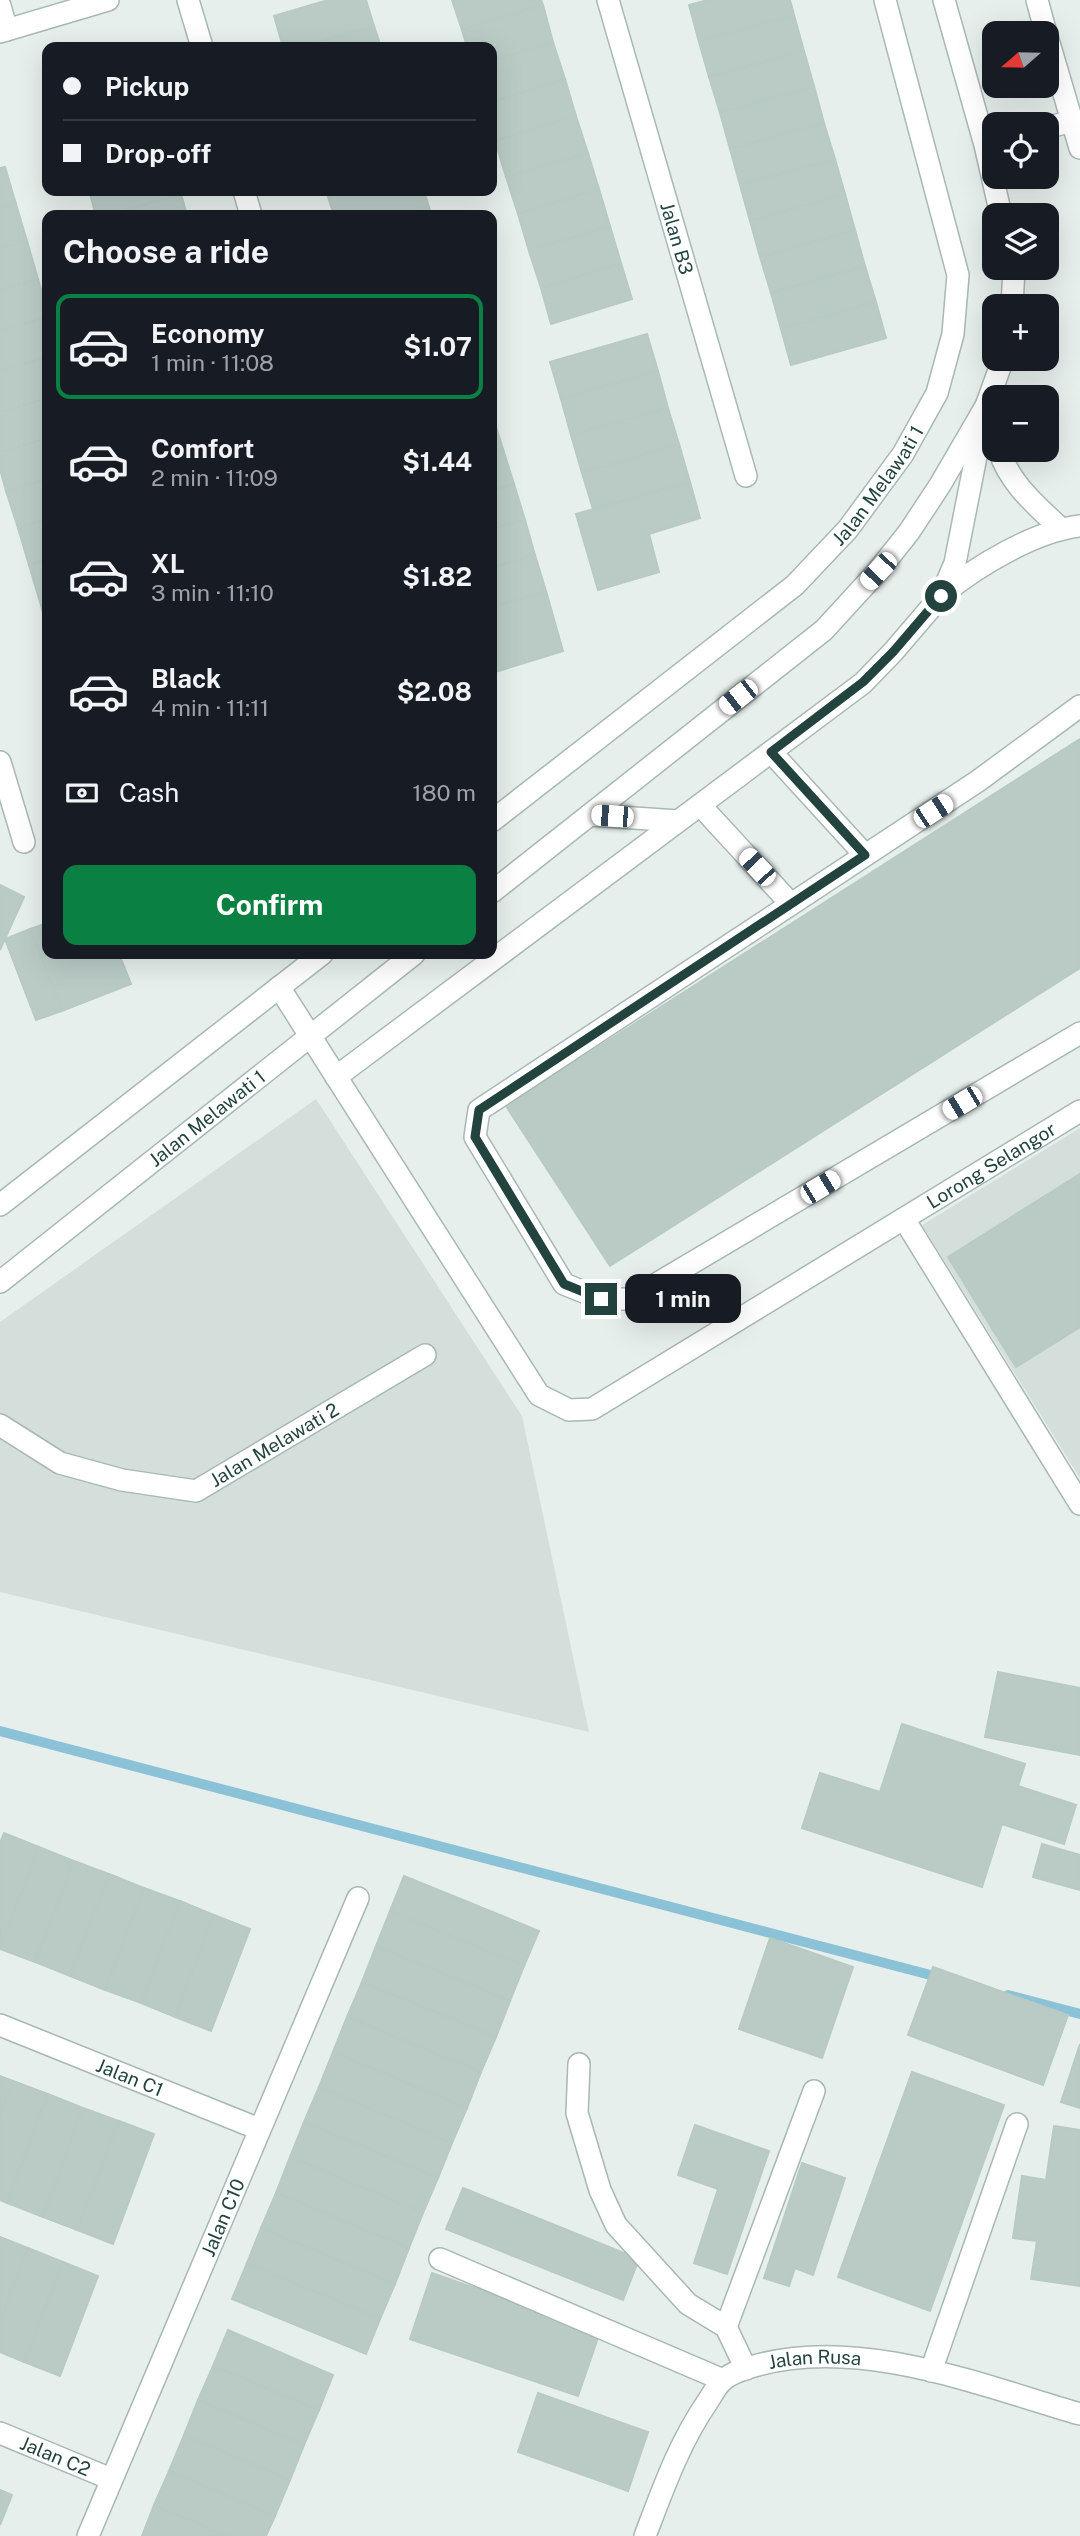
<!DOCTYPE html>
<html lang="en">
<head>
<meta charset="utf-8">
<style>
  body { margin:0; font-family:"Public Sans",sans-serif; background:#20242c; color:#f1f3f6; height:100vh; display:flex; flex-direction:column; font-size:26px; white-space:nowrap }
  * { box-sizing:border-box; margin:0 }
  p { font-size:23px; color:#9ea1a6 }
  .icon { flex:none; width:38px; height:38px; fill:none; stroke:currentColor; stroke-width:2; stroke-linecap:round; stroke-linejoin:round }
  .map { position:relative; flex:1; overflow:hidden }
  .side { position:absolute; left:42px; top:210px; width:455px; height:749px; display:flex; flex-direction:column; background:#171b24; border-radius:14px; box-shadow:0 7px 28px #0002 }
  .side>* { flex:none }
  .hud { position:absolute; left:42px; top:42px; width:455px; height:154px; border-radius:14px; box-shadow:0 7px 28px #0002; display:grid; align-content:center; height:154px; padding:0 21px; background:#171b24 }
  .needle { width:46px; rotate:250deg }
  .controls { position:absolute; left:982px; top:21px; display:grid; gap:14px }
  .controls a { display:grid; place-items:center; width:77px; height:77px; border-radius:14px; background:#171b24; box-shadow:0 7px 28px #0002; font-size:35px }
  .end { position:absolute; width:32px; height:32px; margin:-16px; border:9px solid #23433e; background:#fff; box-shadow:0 0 0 4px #fff }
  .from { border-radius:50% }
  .bubble { position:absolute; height:49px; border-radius:14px; background:#171b24; box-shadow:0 7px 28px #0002; font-size:23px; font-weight:700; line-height:49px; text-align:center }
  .car { position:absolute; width:21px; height:42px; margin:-21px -10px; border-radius:9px; box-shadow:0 0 5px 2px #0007; background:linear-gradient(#fff 24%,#345 0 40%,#fff 0 76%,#345 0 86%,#fff 0) }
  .hud b { display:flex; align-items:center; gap:24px; height:66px; font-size:26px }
  .hud b+b { border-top:2px solid #363941 }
  .hud i { width:18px; height:18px; background:#f1f3f6 }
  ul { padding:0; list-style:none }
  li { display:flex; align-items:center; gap:21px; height:105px; margin:0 14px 10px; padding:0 7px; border:4px solid transparent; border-radius:14px }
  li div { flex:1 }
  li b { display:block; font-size:26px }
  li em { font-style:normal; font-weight:700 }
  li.selected { border-color:#0b8043 }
  li>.icon { width:63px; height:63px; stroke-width:1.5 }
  h2 { padding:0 21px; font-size:32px; line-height:84px }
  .pay { display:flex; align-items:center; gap:18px; height:77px; padding:0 21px; font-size:26px }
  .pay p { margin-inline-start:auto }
  .primary-button { display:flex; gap:14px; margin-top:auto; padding:14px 21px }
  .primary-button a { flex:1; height:80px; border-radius:14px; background:#0b8043; color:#fff; font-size:28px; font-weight:700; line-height:80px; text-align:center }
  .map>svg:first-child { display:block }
</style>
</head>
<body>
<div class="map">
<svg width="1080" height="2536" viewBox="0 0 1080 2536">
  <rect width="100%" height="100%" fill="#e6efec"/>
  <g fill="#d4dfdb">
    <path d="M 316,1099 L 522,1416 L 589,1732 L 0,1592 L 0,1322 Z"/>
    <path d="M 1080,1128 L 1080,1478 L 922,1225 Z"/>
  </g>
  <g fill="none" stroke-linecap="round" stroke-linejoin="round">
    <g stroke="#8bc2d7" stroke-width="10">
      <path d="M 0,1731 L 942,1978"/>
      <path d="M 1008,1995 L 1080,2014"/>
    </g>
  </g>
  <g fill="#bacbc6" stroke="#b7cac4" stroke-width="2">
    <path d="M 328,0 L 366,0 L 374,26 L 301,47 L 283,47 L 274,16 Z"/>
    <path d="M 452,0 L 541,0 L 543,5 L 462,30 Z"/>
    <path d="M 708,0 L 790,0 L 794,15 L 699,42 L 689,5 Z"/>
    <path d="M 543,5 L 553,42 L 492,61 L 492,47 L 467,47 L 462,30 Z"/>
    <path d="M 794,15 L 804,51 L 709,77 L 699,42 Z"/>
    <path d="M 374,26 L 381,47 L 301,47 Z"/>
    <path d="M 553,42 L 565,79 L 492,102 L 492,61 Z"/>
    <path d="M 804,51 L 814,86 L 720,113 L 709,77 Z"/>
    <path d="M 565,79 L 576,116 L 495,141 L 492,129 L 492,102 Z"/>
    <path d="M 814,86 L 824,123 L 730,149 L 720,113 Z"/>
    <path d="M 576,116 L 588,153 L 506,177 L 495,141 Z"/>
    <path d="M 824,123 L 835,159 L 740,185 L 730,149 Z"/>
    <path d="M 588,153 L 599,189 L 518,214 L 506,177 Z"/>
    <path d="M 835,159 L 845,194 L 750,221 L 740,185 Z"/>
    <path d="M 5,167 L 16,204 L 0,209 L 0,168 Z"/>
    <path d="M 599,189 L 610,226 L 529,251 L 518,214 Z"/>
    <path d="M 89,191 L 180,191 L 181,194 L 108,215 L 96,215 Z"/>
    <path d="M 350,191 L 424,191 L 429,207 L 400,215 L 334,215 L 328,197 Z"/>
    <path d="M 181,194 L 187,215 L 108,215 Z"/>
    <path d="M 845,194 L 855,230 L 760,257 L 750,221 Z"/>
    <path d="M 16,204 L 27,241 L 0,249 L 0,209 Z"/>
    <path d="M 429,207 L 431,215 L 400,215 Z"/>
    <path d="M 610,226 L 621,263 L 541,288 L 529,251 Z"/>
    <path d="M 855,230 L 865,266 L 771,293 L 760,257 Z"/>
    <path d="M 27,241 L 38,279 L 0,290 L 0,249 Z"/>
    <path d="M 621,263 L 632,299 L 551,324 L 541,288 Z"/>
    <path d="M 865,266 L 876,302 L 781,329 L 771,293 Z"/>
    <path d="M 38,279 L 47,309 L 47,317 L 0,331 L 0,290 Z"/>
    <path d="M 876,302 L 886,338 L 791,365 L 781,329 Z"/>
    <path d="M 47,317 L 47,357 L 0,371 L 0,331 Z"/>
    <path d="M 647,334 L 658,371 L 561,399 L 550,362 Z"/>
    <path d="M 47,357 L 47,398 L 0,412 L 0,371 Z"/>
    <path d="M 658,371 L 668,408 L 571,435 L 561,399 Z"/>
    <path d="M 47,398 L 47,438 L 0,452 L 0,412 Z"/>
    <path d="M 668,408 L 679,444 L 582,473 L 571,435 Z"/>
    <path d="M 492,414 L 503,449 L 492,452 Z"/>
    <path d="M 47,438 L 47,479 L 6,491 L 0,469 L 0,452 Z"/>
    <path d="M 679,444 L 690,482 L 593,509 L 582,473 Z"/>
    <path d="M 503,449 L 514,484 L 492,491 L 492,452 Z"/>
    <path d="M 47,479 L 47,519 L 18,528 L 6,491 Z"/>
    <path d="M 690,482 L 700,518 L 649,534 L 659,572 L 598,590 L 576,514 Z"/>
    <path d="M 514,484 L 525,520 L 492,529 L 492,491 Z"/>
    <path d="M 47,519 L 47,560 L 29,565 L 18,528 Z"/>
    <path d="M 525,520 L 535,555 L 492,568 L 492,529 Z"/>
    <path d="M 535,555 L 546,591 L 492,607 L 492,568 Z"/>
    <path d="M 47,560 L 47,600 L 40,602 L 29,565 Z"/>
    <path d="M 546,591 L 563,651 L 492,673 L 492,607 Z"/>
    <path d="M 47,600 L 47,628 L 40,602 Z"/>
    <path d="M 1080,739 L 1080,968 L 610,1266 L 506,1106 Z"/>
    <path d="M 0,885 L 24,897 L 0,950 Z"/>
    <path d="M 47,923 L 47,954 L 119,954 L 131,984 L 62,1011 L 30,929 Z"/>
    <path d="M 30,929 L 62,1011 L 36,1020 L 5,939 Z"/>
    <path d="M 1080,1174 L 1080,1327 L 1016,1367 L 948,1257 Z"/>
    <path d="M 998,1672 L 1080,1688 L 1080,1755 L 985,1737 Z"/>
    <path d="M 902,1724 L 1025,1764 L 1018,1786 L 1076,1805 L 1064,1844 L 1002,1824 L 982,1887 L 802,1828 L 820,1773 L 880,1792 Z"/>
    <path d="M 4,1833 L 39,1847 L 0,1949 L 0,1843 Z"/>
    <path d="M 1042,1844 L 1080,1855 L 1080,1890 L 1033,1877 Z"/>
    <path d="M 39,1847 L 74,1861 L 35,1962 L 0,1949 Z"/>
    <path d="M 74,1861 L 109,1874 L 70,1976 L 35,1962 Z"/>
    <path d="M 109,1874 L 144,1888 L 105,1990 L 70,1976 Z"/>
    <path d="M 404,1876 L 539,1931 L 524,1966 L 390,1911 Z"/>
    <path d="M 144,1888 L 180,1901 L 141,2003 L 105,1990 Z"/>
    <path d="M 180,1901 L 214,1915 L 175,2017 L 141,2003 Z"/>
    <path d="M 390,1911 L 524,1966 L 510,2001 L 376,1946 Z"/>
    <path d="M 214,1915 L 250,1929 L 211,2031 L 175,2017 Z"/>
    <path d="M 770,1938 L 853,1967 L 822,2058 L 739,2029 Z"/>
    <path d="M 376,1946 L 510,2001 L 496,2037 L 362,1982 Z"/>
    <path d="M 933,1967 L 1068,2015 L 1043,2085 L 908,2035 Z"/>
    <path d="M 362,1982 L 496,2037 L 481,2072 L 347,2017 Z"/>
    <path d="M 347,2017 L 481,2072 L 467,2108 L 333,2052 Z"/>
    <path d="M 1080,2044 L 1080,2108 L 1061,2102 Z"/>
    <path d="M 333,2052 L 467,2108 L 452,2143 L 319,2087 Z"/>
    <path d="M 912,2072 L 1004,2105 L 930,2311 L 838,2277 Z"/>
    <path d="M 0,2076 L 13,2081 L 0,2115 Z"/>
    <path d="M 13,2081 L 48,2094 L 7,2203 L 0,2200 L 0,2115 Z"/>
    <path d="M 319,2087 L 452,2143 L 438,2178 L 304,2122 Z"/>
    <path d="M 48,2094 L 83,2108 L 43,2217 L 7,2203 Z"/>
    <path d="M 83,2108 L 119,2121 L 77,2230 L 43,2217 Z"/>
    <path d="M 119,2121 L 154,2134 L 113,2244 L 77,2230 Z"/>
    <path d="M 304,2122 L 438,2178 L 423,2213 L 290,2157 Z"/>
    <path d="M 695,2125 L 769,2151 L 727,2274 L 694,2263 L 718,2189 L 678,2175 Z"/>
    <path d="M 1054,2126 L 1080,2130 L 1080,2286 L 1031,2279 L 1037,2241 L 1013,2238 L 1022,2176 L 1046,2180 Z"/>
    <path d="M 290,2157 L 423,2213 L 409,2248 L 276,2193 Z"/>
    <path d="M 802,2163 L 845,2178 L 813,2275 L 795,2268 L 789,2286 L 764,2278 Z"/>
    <path d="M 463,2188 L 639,2259 L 623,2300 L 446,2229 Z"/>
    <path d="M 276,2193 L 409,2248 L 395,2284 L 261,2228 Z"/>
    <path d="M 261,2228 L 395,2284 L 380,2319 L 247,2263 Z"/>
    <path d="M 0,2237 L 28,2248 L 0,2320 Z"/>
    <path d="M 28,2248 L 63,2262 L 24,2362 L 0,2352 L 0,2320 Z"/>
    <path d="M 63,2262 L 98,2276 L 60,2376 L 24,2362 Z"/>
    <path d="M 247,2263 L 380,2319 L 366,2354 L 232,2299 Z"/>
    <path d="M 432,2273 L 600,2332 L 578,2396 L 410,2339 Z"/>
    <path d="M 228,2330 L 333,2375 L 319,2410 L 213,2366 Z"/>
    <path d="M 213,2366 L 319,2410 L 304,2445 L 198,2400 Z"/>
    <path d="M 538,2393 L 648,2432 L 628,2491 L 518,2452 Z"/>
    <path d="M 198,2400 L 304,2445 L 290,2480 L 184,2435 Z"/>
    <path d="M 184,2435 L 290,2480 L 275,2516 L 169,2471 Z"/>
    <path d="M 169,2471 L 275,2516 L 266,2536 L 227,2536 L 154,2505 Z"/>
    <path d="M 0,2490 L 12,2495 L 0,2525 Z"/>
    <path d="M 154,2505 L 227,2536 L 142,2536 Z"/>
  </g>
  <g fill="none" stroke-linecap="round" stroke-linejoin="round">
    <g stroke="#a8b8b4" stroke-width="24">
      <g id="minor">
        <path d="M 188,0 L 202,47"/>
        <path id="s1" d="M 608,0 L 746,476"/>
        <path d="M 944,0 L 985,145 L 1001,215"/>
        <path d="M 1037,0 L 1046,33"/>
        <path d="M 0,6 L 7,30"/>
        <path d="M 0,32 L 108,0"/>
        <path d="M 1046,33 L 1080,148"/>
        <path d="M 1046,128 L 1072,121"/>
        <path d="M 244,191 L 251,215"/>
        <path d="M 1012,306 L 1014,268"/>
        <path d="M 999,450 C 1009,483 1036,505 1060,528"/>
        <path d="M 943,594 C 977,566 1035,531 1080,526"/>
        <path d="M 1080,706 L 978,781 L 479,1110 L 475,1137 L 564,1284 L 601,1299 L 631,1299 L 1080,1033"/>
        <path d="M 771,752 L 865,855"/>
        <path d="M 0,762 L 24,842"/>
        <path d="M 700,805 L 791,904"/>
        <path d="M 590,815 L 678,821"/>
        <path id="s2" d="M 492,821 L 795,585 L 848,529 L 903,454 L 937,393 L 953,334 L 958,275 L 885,0"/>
        <path d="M 492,892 L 824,630 L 878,571 L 909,532 L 940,485 L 986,406 L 1003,359"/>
        <path id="s3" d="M 279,987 L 539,1395 L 569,1410 L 592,1409 L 1080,1111"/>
        <path d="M 336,1077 L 863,683 L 893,652 L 941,596 L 955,563 L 986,406"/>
        <path d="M 0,1205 L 322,954"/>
        <path d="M 904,1219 L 1080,1504"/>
        <path id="s4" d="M 0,1282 L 414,954"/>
        <path id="s5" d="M 0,1425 L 60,1463 L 122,1480 L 196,1491 L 425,1355"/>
        <path id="s6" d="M 0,2025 L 259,2129"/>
        <path d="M 579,2064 L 577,2113 L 600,2190 L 616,2225 L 688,2304 L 726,2327 L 746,2369"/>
        <path d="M 440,2259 L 723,2380"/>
        <path d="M 726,2327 L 814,2091"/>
        <path d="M 931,2371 L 1017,2124"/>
        <path id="s7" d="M 0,2433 L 111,2479"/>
        <path id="s8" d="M 88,2536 L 358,1898"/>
        <path id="s9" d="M 645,2536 C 663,2489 679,2443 708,2401 C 712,2395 717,2385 723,2380 C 732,2372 747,2368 758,2365 C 861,2337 980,2385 1080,2414"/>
      </g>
    </g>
    <use href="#minor" stroke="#fff" stroke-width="21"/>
  </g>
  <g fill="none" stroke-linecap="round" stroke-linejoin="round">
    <path stroke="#23433e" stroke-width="9" d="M 601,1299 L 564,1284 L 475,1137 L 479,1110 L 865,855 L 771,752 L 863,682 L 893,652 L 941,596"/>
  </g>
  <g text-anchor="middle" stroke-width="5" stroke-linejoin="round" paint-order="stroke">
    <g font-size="19" fill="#23433e" stroke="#f7fbf9">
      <text dy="7" stroke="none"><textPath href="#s1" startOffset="248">Jalan B3</textPath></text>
      <text dy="7" stroke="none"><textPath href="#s2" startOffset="514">Jalan Melawati 1</textPath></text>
      <text dy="7" stroke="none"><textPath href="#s4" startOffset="264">Jalan Melawati 1</textPath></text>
      <text dy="7" stroke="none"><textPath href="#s3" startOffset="1008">Lorong Selangor</textPath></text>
      <text dy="7" stroke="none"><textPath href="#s5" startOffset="301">Jalan Melawati 2</textPath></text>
      <text dy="7" stroke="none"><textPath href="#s6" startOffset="140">Jalan C1</textPath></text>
      <text dy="7" stroke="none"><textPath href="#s8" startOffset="346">Jalan C10</textPath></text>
      <text dy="7" stroke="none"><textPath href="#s9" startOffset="271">Jalan Rusa</textPath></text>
      <text dy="7" stroke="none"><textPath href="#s7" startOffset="60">Jalan C2</textPath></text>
    </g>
  </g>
</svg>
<div class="controls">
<a><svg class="needle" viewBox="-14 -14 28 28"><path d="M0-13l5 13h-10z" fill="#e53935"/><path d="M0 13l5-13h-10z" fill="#9ea1a6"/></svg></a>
<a><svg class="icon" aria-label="locate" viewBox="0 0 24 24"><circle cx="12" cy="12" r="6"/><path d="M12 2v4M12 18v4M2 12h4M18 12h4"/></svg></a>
<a><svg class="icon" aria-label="layers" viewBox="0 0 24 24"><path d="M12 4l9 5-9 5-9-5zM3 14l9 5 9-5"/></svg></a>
<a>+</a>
<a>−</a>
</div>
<i class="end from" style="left:941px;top:596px"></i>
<i class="end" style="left:601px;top:1299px"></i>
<div class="bubble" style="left:625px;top:1274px;width:116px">1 min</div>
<i class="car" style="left:878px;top:571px;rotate:223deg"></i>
<i class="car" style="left:738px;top:697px;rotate:232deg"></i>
<i class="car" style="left:933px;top:811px;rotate:57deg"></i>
<i class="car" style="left:612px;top:816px;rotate:274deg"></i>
<i class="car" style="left:757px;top:867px;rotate:317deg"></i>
<i class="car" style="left:962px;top:1103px;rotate:239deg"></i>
<i class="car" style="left:820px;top:1187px;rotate:59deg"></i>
<div class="hud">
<b><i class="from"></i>Pickup</b>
<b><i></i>Drop-off</b>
</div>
<section class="side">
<h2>Choose a ride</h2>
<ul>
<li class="selected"><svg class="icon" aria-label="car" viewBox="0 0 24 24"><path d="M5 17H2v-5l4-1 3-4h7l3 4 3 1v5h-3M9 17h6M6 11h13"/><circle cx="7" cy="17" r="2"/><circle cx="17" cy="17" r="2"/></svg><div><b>Economy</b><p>1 min · 11:08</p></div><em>$1.07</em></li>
<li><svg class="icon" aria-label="car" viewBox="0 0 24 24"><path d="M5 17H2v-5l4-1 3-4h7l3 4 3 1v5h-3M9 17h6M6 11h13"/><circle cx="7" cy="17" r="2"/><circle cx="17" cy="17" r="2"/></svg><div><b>Comfort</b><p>2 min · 11:09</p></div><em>$1.44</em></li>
<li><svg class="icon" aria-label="car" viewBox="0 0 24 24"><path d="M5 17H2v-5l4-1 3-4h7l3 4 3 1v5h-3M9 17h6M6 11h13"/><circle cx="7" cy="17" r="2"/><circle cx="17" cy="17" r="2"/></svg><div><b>XL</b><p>3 min · 11:10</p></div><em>$1.82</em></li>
<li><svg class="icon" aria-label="car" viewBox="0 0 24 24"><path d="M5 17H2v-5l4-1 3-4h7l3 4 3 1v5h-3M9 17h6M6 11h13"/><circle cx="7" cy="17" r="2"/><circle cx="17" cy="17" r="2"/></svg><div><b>Black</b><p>4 min · 11:11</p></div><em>$2.08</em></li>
</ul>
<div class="pay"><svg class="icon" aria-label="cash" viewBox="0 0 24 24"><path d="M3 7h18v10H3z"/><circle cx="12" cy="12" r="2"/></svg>Cash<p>180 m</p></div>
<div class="primary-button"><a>Confirm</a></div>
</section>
</div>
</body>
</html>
